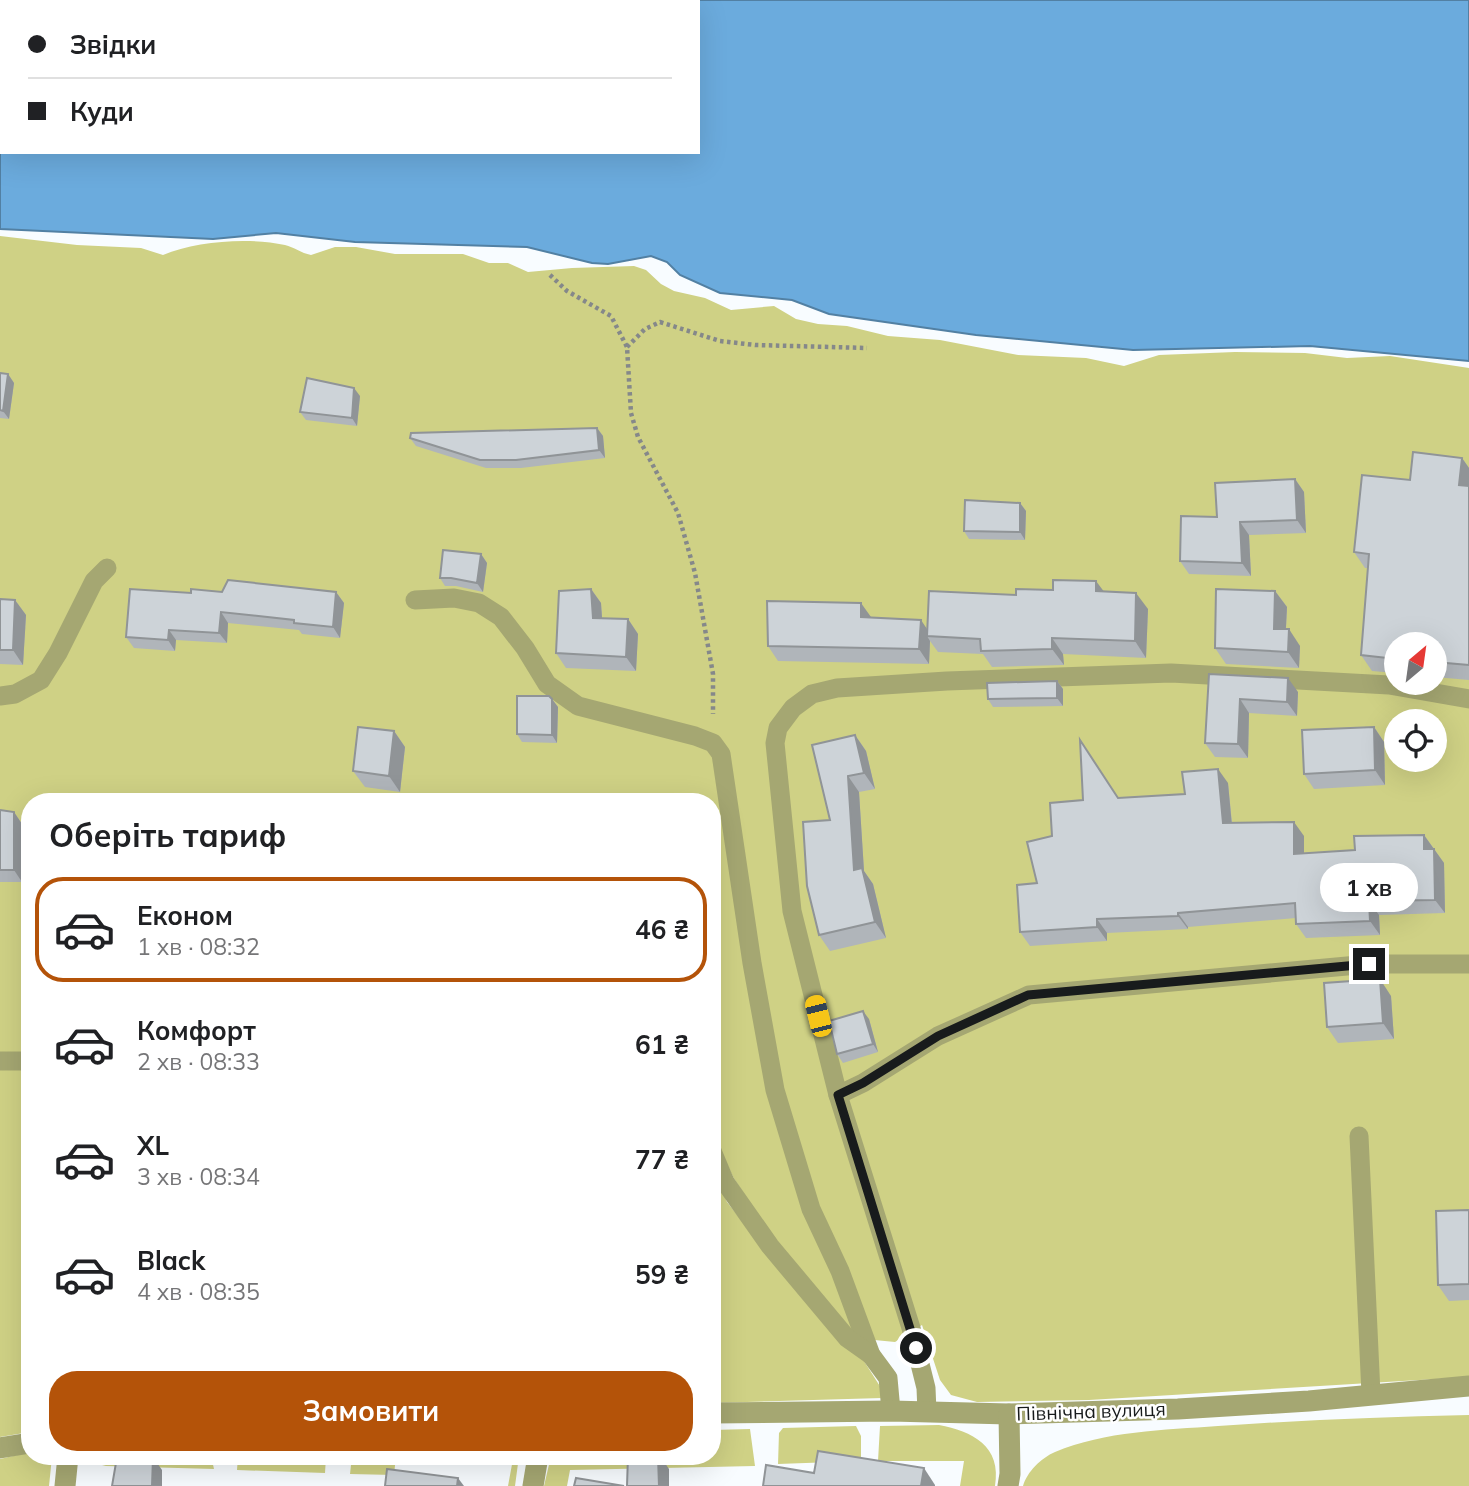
<!DOCTYPE html>
<html lang="uk">
<head>
<meta charset="utf-8">
<style>
  body { margin:0; font-family:Mulish,sans-serif; background:#f2f2f2; color:#202124; height:100vh; display:flex; flex-direction:column; font-size:26px; white-space:nowrap }
  * { box-sizing:border-box; margin:0 }
  p { font-size:23px; color:#757577 }
  .icon { flex:none; width:38px; height:38px; fill:none; stroke:currentColor; stroke-width:2; stroke-linecap:round; stroke-linejoin:round }
  .map { position:relative; flex:1; overflow:hidden }
  .details { position:absolute; left:21px; top:793px; width:700px; height:672px; display:flex; flex-direction:column; background:#fff; border-radius:28px; box-shadow:0 7px 28px #0002 }
  .details>* { flex:none }
  .top-card { position:absolute; left:0px; top:0px; width:700px; height:154px; box-shadow:0 7px 28px #0002; display:grid; align-content:center; height:154px; padding:0 28px; background:#fff }
  .needle { width:46px; rotate:29deg }
  .controls { position:absolute; left:1384px; top:632px; display:grid; gap:14px }
  .controls a { display:grid; place-items:center; width:63px; height:63px; border-radius:50%; background:#fff; box-shadow:0 7px 28px #0002; font-size:35px }
  .end { position:absolute; width:32px; height:32px; margin:-16px; border:9px solid #181b1c; background:#fff; box-shadow:0 0 0 4px #fff }
  .from { border-radius:50% }
  .bubble { position:absolute; height:49px; border-radius:24px; background:#fff; box-shadow:0 7px 28px #0002; font-size:23px; font-weight:700; line-height:49px; text-align:center }
  .car { position:absolute; width:21px; height:42px; margin:-21px -10px; border-radius:9px; box-shadow:0 0 5px 2px #0007; background:linear-gradient(#f5c518 24%,#345 0 40%,#f5c518 0 76%,#345 0 86%,#f5c518 0) }
  .top-card b { display:flex; align-items:center; gap:24px; height:66px; font-size:26px }
  .top-card b+b { border-top:2px solid #e0e0e0 }
  .top-card i { width:18px; height:18px; background:#202124 }
  ul { padding:0; list-style:none }
  li { display:flex; align-items:center; gap:21px; height:105px; margin:0 14px 10px; padding:0 14px; border:4px solid transparent; border-radius:28px }
  li div { flex:1 }
  li b { display:block; font-size:26px }
  li em { font-style:normal; font-weight:700 }
  li.active { border-color:#b45309 }
  li>.icon { width:63px; height:63px; stroke-width:1.5 }
  h2 { padding:0 28px; font-size:32px; line-height:84px }
  .action { display:flex; gap:14px; margin-top:auto; padding:14px 28px }
  .action a { flex:1; height:80px; border-radius:28px; background:#b45309; color:#fff; font-size:28px; font-weight:700; line-height:80px; text-align:center }
  .map>svg:first-child { display:block }
</style>
</head>
<body>
<div class="map">
<svg width="1469" height="1486" viewBox="0 0 1469 1486">
  <rect width="100%" height="100%" fill="#f8fcff"/>
  <g fill="#cfd185" fill-rule="evenodd">
    <path d="M 0,236 L 77,245 L 141,248 L 163,255 C 196,241 249,237 285,245 C 294,247 301,253 311,255 L 335,247 L 356,247 L 395,254 L 463,254 L 489,263 L 508,263 L 528,272 L 572,268 L 634,266 L 646,270 L 661,284 L 674,291 L 705,298 L 731,310 L 774,306 L 796,319 L 818,324 L 847,326 L 888,336 L 940,340 L 1018,355 L 1086,358 L 1124,366 L 1159,355 L 1235,352 L 1305,353 L 1347,358 L 1390,356 L 1469,368 L 1469,1377 L 1089,1400 L 977,1402 L 951,1395 L 940,1380 L 922,1325 L 895,1342 L 854,1338 L 774,1239 L 733,1177 L 712,1131 L 712,802 L 30,802 L 30,1055 L 0,1056 ZM 1396,644 L 1435,644 L 1435,682 L 1396,682 ZM 1396,721 L 1435,721 L 1435,760 L 1396,760 Z"/>
    <path d="M 0,1069 L 30,1070 L 30,1432 L 0,1437 Z"/>
    <path d="M 712,1166 L 727,1202 L 768,1254 L 862,1358 L 883,1391 L 882,1398 L 712,1403 Z"/>
    <path d="M 1469,1415 L 1469,1486 L 1023,1486 C 1027,1472 1041,1458 1055,1452 C 1105,1431 1164,1430 1218,1426 C 1302,1420 1385,1417 1469,1415 Z"/>
    <path d="M 939,1425 C 972,1431 1002,1446 995,1486 L 960,1486 L 964,1461 L 878,1461 L 880,1426 Z"/>
    <path d="M 856,1426 L 861,1436 L 861,1461 L 778,1464 L 779,1433 L 783,1428 Z"/>
    <path d="M 750,1429 L 755,1466 L 570,1470 L 567,1486 L 544,1486 L 551,1456 L 712,1456 L 712,1430 Z"/>
    <path d="M 30,1452 L 30,1456 L 52,1457 L 49,1486 L 0,1486 L 0,1459 Z"/>
    <path d="M 96,1456 L 211,1456 L 214,1469 L 106,1466 L 98,1464 Z"/>
    <path d="M 238,1456 L 326,1456 L 325,1473 L 237,1470 Z"/>
    <path d="M 352,1456 L 396,1456 L 394,1475 L 350,1474 Z"/>
    <path d="M 451,1456 L 519,1456 L 515,1486 L 508,1486 L 513,1459 Z"/>
  </g>
  <path fill="#6babdd" stroke="#5280a3" stroke-width="2" fill-rule="evenodd" d="M 0,0 L 1469,0 L 1469,361 L 1310,346 L 1133,350 L 976,335 L 829,314 L 792,300 L 720,293 L 680,275 L 667,262 L 651,256 L 608,264 L 592,263 L 527,247 L 355,242 L 276,233 L 213,239 L 0,229 ZM 2,2 L 698,2 L 698,152 L 2,152 Z"/>
  <g fill="none" stroke-linecap="round" stroke-linejoin="round">
    <g stroke="#85888a" stroke-width="4.5" stroke-dasharray="3.5 3.5" stroke-linecap="butt">
      <path d="M 550,275 L 567,291 L 611,316 L 627,347 L 631,413 L 638,437 L 678,513 L 695,573 L 713,674 L 713,714"/>
      <path d="M 627,347 L 645,329 L 660,322 L 720,341 L 755,345 L 867,348"/>
    </g>
    <g stroke="#a5a772" stroke-width="19">
      <path d="M 415,600 L 454,598 L 479,603 L 501,617 L 525,648 L 547,684 L 578,706 L 695,736 L 713,743 L 721,754 L 752,963 L 775,1090 L 811,1209 L 840,1271 L 871,1355 L 888,1378 L 891,1411"/>
      <path d="M 0,696 L 15,694 L 41,680 L 58,653 L 94,581 L 107,568"/>
      <path d="M 0,1061 L 30,1061"/>
      <path d="M 838,1095 L 863,1083 L 938,1036 L 1029,995 L 1369,964 L 1469,964"/>
      <path d="M 1359,1136 L 1371,1394"/>
      <path d="M 712,1151 L 725,1182 L 770,1246 L 847,1338 L 871,1355"/>
      <path d="M 927,1412 L 926,1388 L 911,1328 L 838,1095 L 792,911 L 775,743 L 778,728 L 793,708 L 812,694 L 837,688 L 947,681 L 1171,673 L 1389,685 L 1469,699"/>
    </g>
    <g stroke="#a5a772" stroke-width="21">
      <path d="M 712,1413 L 891,1411 L 1009,1414 L 1178,1409 L 1309,1401 L 1469,1386"/>
      <path d="M 0,1448 L 30,1443"/>
      <path d="M 65,1486 L 68,1456"/>
      <path d="M 533,1486 L 538,1456"/>
      <path d="M 1008,1486 L 1010,1474 L 1009,1414"/>
    </g>
  </g>
  <g fill="#b0b5ba">
    <path d="M 0,373 L 8,374 L 14,383 L 9,419 L 0,418 Z"/>
    <path d="M 360,396 L 357,426 L 306,420 L 300,412 Z"/>
    <path d="M 597,428 L 603,436 L 605,458 L 521,468 L 486,468 L 416,446 L 410,438 Z"/>
    <path d="M 1462,458 L 1469,468 L 1469,680 L 1435,677 L 1435,644 L 1396,644 L 1396,673 L 1372,671 L 1361,655 L 1368,568 L 1365,568 L 1354,552 L 1410,480 Z"/>
    <path d="M 1295,479 L 1304,492 L 1306,533 L 1249,535 L 1251,576 L 1189,574 L 1180,561 L 1217,517 Z"/>
    <path d="M 1020,503 L 1026,511 L 1025,540 L 969,539 L 964,531 Z"/>
    <path d="M 481,554 L 487,563 L 483,592 L 456,586 L 445,586 L 440,578 Z"/>
    <path d="M 591,589 L 601,603 L 602,618 L 628,619 L 638,634 L 636,671 L 566,668 L 556,653 Z"/>
    <path d="M 1275,591 L 1287,607 L 1286,629 L 1300,646 L 1299,668 L 1226,664 L 1215,648 Z"/>
    <path d="M 222,592 L 336,592 L 344,603 L 340,638 L 302,634 L 299,630 L 228,623 L 227,643 L 176,640 L 175,651 L 134,648 L 126,637 L 191,593 Z"/>
    <path d="M 1104,592 L 1148,609 L 1146,658 L 1063,654 L 1064,665 L 992,667 L 983,654 L 938,652 L 930,641 L 929,664 L 778,661 L 768,646 L 871,617 L 927,629 L 1016,595 Z"/>
    <path d="M 0,599 L 15,600 L 26,615 L 23,665 L 0,664 Z"/>
    <path d="M 1209,674 L 1298,692 L 1297,716 L 1249,713 L 1248,758 L 1215,757 L 1205,743 Z"/>
    <path d="M 1057,681 L 1063,689 L 1063,706 L 993,707 L 988,699 Z"/>
    <path d="M 552,699 L 558,707 L 557,743 L 522,742 L 517,734 Z"/>
    <path d="M 1374,727 L 1384,742 L 1385,785 L 1314,789 L 1304,774 Z"/>
    <path d="M 394,731 L 405,747 L 400,792 L 365,787 L 353,771 Z"/>
    <path d="M 855,735 L 866,751 L 875,789 L 859,792 L 864,871 L 873,884 L 886,938 L 830,951 L 819,935 L 830,820 Z"/>
    <path d="M 1089,754 L 1118,798 L 1185,794 L 1228,783 L 1232,823 L 1304,836 L 1304,853 L 1355,850 L 1424,835 L 1444,863 L 1445,913 L 1379,915 L 1380,935 L 1306,938 L 1296,924 L 1296,918 L 1188,927 L 1188,929 L 1107,933 L 1107,941 L 1030,946 L 1020,932 L 1037,883 L 1052,836 L 1083,800 Z"/>
    <path d="M 0,810 L 14,812 L 22,824 L 22,882 L 0,882 Z"/>
    <path d="M 1391,996 L 1394,1039 L 1338,1043 L 1327,1027 Z"/>
    <path d="M 869,1019 L 878,1052 L 843,1063 L 837,1054 Z"/>
    <path d="M 1469,1210 L 1469,1300 L 1449,1301 L 1438,1285 Z"/>
  </g>
  <g fill="#909497">
    <path d="M 8,374 L 14,383 L 9,419 L 3,411 Z"/>
    <path d="M 354,388 L 360,396 L 357,426 L 352,418 Z"/>
    <path d="M 597,428 L 603,436 L 605,458 L 599,450 Z"/>
    <path d="M 1462,458 L 1469,468 L 1469,500 L 1459,485 Z"/>
    <path d="M 1295,479 L 1304,492 L 1306,533 L 1297,520 Z"/>
    <path d="M 1020,503 L 1026,511 L 1025,540 L 1020,532 Z"/>
    <path d="M 1240,522 L 1249,535 L 1251,576 L 1242,563 Z"/>
    <path d="M 481,554 L 487,563 L 483,592 L 477,583 Z"/>
    <path d="M 1096,581 L 1108,597 L 1096,591 Z"/>
    <path d="M 591,589 L 601,603 L 603,633 L 593,618 Z"/>
    <path d="M 1275,591 L 1287,607 L 1285,645 L 1274,629 Z"/>
    <path d="M 336,592 L 344,603 L 340,638 L 333,627 Z"/>
    <path d="M 1136,593 L 1148,609 L 1146,658 L 1135,641 Z"/>
    <path d="M 15,600 L 26,615 L 23,665 L 13,650 Z"/>
    <path d="M 861,603 L 871,617 L 861,617 Z"/>
    <path d="M 221,612 L 228,623 L 227,643 L 219,633 Z"/>
    <path d="M 628,619 L 638,634 L 636,671 L 626,657 Z"/>
    <path d="M 921,620 L 931,635 L 927,636 L 930,641 L 929,664 L 919,649 Z"/>
    <path d="M 1289,629 L 1300,646 L 1299,668 L 1288,652 Z"/>
    <path d="M 169,630 L 176,640 L 175,651 L 168,640 Z"/>
    <path d="M 1052,638 L 1063,654 L 1064,665 L 1052,649 Z"/>
    <path d="M 1288,678 L 1298,692 L 1297,716 L 1287,702 Z"/>
    <path d="M 1057,681 L 1063,689 L 1063,706 L 1057,698 Z"/>
    <path d="M 552,699 L 558,707 L 557,743 L 552,735 Z"/>
    <path d="M 1240,699 L 1249,713 L 1248,758 L 1238,744 Z"/>
    <path d="M 1374,727 L 1384,742 L 1385,785 L 1375,770 Z"/>
    <path d="M 394,731 L 405,747 L 400,792 L 389,776 Z"/>
    <path d="M 855,735 L 866,751 L 875,789 L 864,773 Z"/>
    <path d="M 1218,769 L 1228,783 L 1233,837 L 1223,823 Z"/>
    <path d="M 848,776 L 859,792 L 864,871 L 873,884 L 886,938 L 875,922 L 854,870 Z"/>
    <path d="M 14,812 L 22,824 L 22,882 L 14,870 Z"/>
    <path d="M 1294,822 L 1304,836 L 1304,868 L 1294,854 Z"/>
    <path d="M 1424,835 L 1434,849 L 1424,849 Z"/>
    <path d="M 1434,849 L 1444,863 L 1445,913 L 1435,900 Z"/>
    <path d="M 1369,901 L 1379,915 L 1380,935 L 1370,921 Z"/>
    <path d="M 1178,913 L 1188,927 L 1188,929 L 1178,916 Z"/>
    <path d="M 1097,919 L 1107,933 L 1107,941 L 1097,927 Z"/>
    <path d="M 1380,979 L 1391,996 L 1394,1039 L 1383,1023 Z"/>
    <path d="M 863,1011 L 869,1019 L 878,1052 L 873,1044 Z"/>
    <path d="M 658,1456 L 660,1456 L 669,1469 L 669,1486 L 659,1486 Z"/>
    <path d="M 153,1457 L 162,1470 L 162,1486 L 152,1486 Z"/>
    <path d="M 924,1468 L 935,1485 L 935,1486 L 921,1486 Z"/>
    <path d="M 458,1478 L 464,1486 L 457,1486 Z"/>
  </g>
  <g fill="#cdd3d8" stroke="#909497" stroke-width="2">
    <path d="M 0,373 L 8,374 L 3,411 L 0,410 Z"/>
    <path d="M 307,378 L 354,388 L 352,418 L 300,412 Z"/>
    <path d="M 597,428 L 599,450 L 516,460 L 480,460 L 410,438 L 411,433 Z"/>
    <path d="M 1413,452 L 1462,458 L 1459,485 L 1469,486 L 1469,665 L 1435,662 L 1435,644 L 1396,644 L 1396,659 L 1361,655 L 1369,554 L 1354,552 L 1362,475 L 1410,480 Z"/>
    <path d="M 1295,479 L 1297,520 L 1240,522 L 1242,563 L 1180,561 L 1181,516 L 1217,517 L 1215,483 Z"/>
    <path d="M 965,500 L 1020,503 L 1020,532 L 964,531 Z"/>
    <path d="M 443,550 L 481,554 L 477,583 L 451,578 L 440,578 Z"/>
    <path d="M 228,580 L 336,592 L 333,627 L 294,623 L 294,620 L 221,612 L 219,633 L 169,630 L 168,640 L 126,637 L 130,589 L 191,593 L 191,589 L 222,592 Z"/>
    <path d="M 1053,580 L 1096,581 L 1096,591 L 1136,593 L 1135,641 L 1052,638 L 1052,649 L 981,651 L 980,639 L 927,636 L 929,591 L 1016,595 L 1016,589 L 1053,590 Z"/>
    <path d="M 591,589 L 593,618 L 628,619 L 626,657 L 556,653 L 559,591 Z"/>
    <path d="M 1216,589 L 1275,591 L 1274,629 L 1289,629 L 1288,652 L 1215,648 Z"/>
    <path d="M 0,599 L 15,600 L 13,650 L 0,650 Z"/>
    <path d="M 767,601 L 861,603 L 861,617 L 921,620 L 919,649 L 768,646 Z"/>
    <path d="M 1209,674 L 1288,678 L 1287,702 L 1240,699 L 1238,744 L 1205,743 Z"/>
    <path d="M 1057,681 L 1057,698 L 988,699 L 987,683 Z"/>
    <path d="M 517,696 L 549,696 L 552,699 L 552,735 L 517,734 Z"/>
    <path d="M 358,727 L 394,731 L 389,776 L 353,771 Z"/>
    <path d="M 1374,727 L 1375,770 L 1304,774 L 1302,730 Z"/>
    <path d="M 855,735 L 864,773 L 848,776 L 854,870 L 862,868 L 875,922 L 819,935 L 807,886 L 803,822 L 830,820 L 812,745 Z"/>
    <path d="M 1080,740 L 1118,798 L 1185,794 L 1182,772 L 1218,769 L 1223,823 L 1294,822 L 1294,854 L 1355,850 L 1354,836 L 1424,835 L 1424,849 L 1434,849 L 1435,900 L 1369,901 L 1370,921 L 1296,924 L 1295,903 L 1178,913 L 1178,916 L 1097,919 L 1097,927 L 1020,932 L 1017,885 L 1037,883 L 1027,842 L 1052,836 L 1050,803 L 1083,800 Z"/>
    <path d="M 0,810 L 14,812 L 14,870 L 0,870 Z"/>
    <path d="M 1380,979 L 1383,1023 L 1327,1027 L 1324,983 Z"/>
    <path d="M 863,1011 L 873,1044 L 837,1054 L 829,1021 Z"/>
    <path d="M 1469,1210 L 1469,1284 L 1438,1285 L 1436,1211 Z"/>
    <path d="M 818,1451 L 924,1468 L 921,1486 L 763,1486 L 766,1465 L 814,1473 Z"/>
    <path d="M 628,1456 L 658,1456 L 659,1486 L 627,1486 Z"/>
    <path d="M 117,1457 L 153,1457 L 152,1486 L 112,1486 Z"/>
    <path d="M 387,1469 L 458,1478 L 457,1486 L 385,1486 Z"/>
    <path d="M 576,1478 L 624,1486 L 574,1486 Z"/>
  </g>
  <g fill="none" stroke-linecap="round" stroke-linejoin="round">
    <path stroke="#181b1c" stroke-width="9" d="M 916,1348 L 838,1095 L 863,1083 L 938,1036 L 1028,995 L 1369,964"/>
  </g>
  <g text-anchor="middle" stroke-width="5" stroke-linejoin="round" paint-order="stroke">
    <g font-size="19" fill="#181b1c" stroke="#fff">
      <text transform="translate(1091 1411) rotate(-2)" y="7">Північна вулиця</text>
    </g>
  </g>
</svg>
<div class="controls">
<a><svg class="needle" viewBox="-14 -14 28 28"><path d="M0-13l5 13h-10z" fill="#e53935"/><path d="M0 13l5-13h-10z" fill="#757577"/></svg></a>
<a><svg class="icon" aria-label="locate" viewBox="0 0 24 24"><circle cx="12" cy="12" r="6"/><path d="M12 2v4M12 18v4M2 12h4M18 12h4"/></svg></a>
</div>
<i class="end from" style="left:916px;top:1348px"></i>
<i class="end" style="left:1369px;top:964px"></i>
<div class="bubble" style="left:1320px;top:863px;width:98px">1 хв</div>
<i class="car" style="left:818px;top:1016px;rotate:346deg"></i>
<div class="top-card">
<b><i class="from"></i>Звідки</b>
<b><i></i>Куди</b>
</div>
<section class="details">
<h2>Оберіть тариф</h2>
<ul>
<li class="active"><svg class="icon" aria-label="car" viewBox="0 0 24 24"><path d="M5 17H2v-5l4-1 3-4h7l3 4 3 1v5h-3M9 17h6M6 11h13"/><circle cx="7" cy="17" r="2"/><circle cx="17" cy="17" r="2"/></svg><div><b>Економ</b><p>1 хв · 08:32</p></div><em>46 ₴</em></li>
<li><svg class="icon" aria-label="car" viewBox="0 0 24 24"><path d="M5 17H2v-5l4-1 3-4h7l3 4 3 1v5h-3M9 17h6M6 11h13"/><circle cx="7" cy="17" r="2"/><circle cx="17" cy="17" r="2"/></svg><div><b>Комфорт</b><p>2 хв · 08:33</p></div><em>61 ₴</em></li>
<li><svg class="icon" aria-label="car" viewBox="0 0 24 24"><path d="M5 17H2v-5l4-1 3-4h7l3 4 3 1v5h-3M9 17h6M6 11h13"/><circle cx="7" cy="17" r="2"/><circle cx="17" cy="17" r="2"/></svg><div><b>XL</b><p>3 хв · 08:34</p></div><em>77 ₴</em></li>
<li><svg class="icon" aria-label="car" viewBox="0 0 24 24"><path d="M5 17H2v-5l4-1 3-4h7l3 4 3 1v5h-3M9 17h6M6 11h13"/><circle cx="7" cy="17" r="2"/><circle cx="17" cy="17" r="2"/></svg><div><b>Black</b><p>4 хв · 08:35</p></div><em>59 ₴</em></li>
</ul>
<div class="action"><a>Замовити</a></div>
</section>
</div>
</body>
</html>
